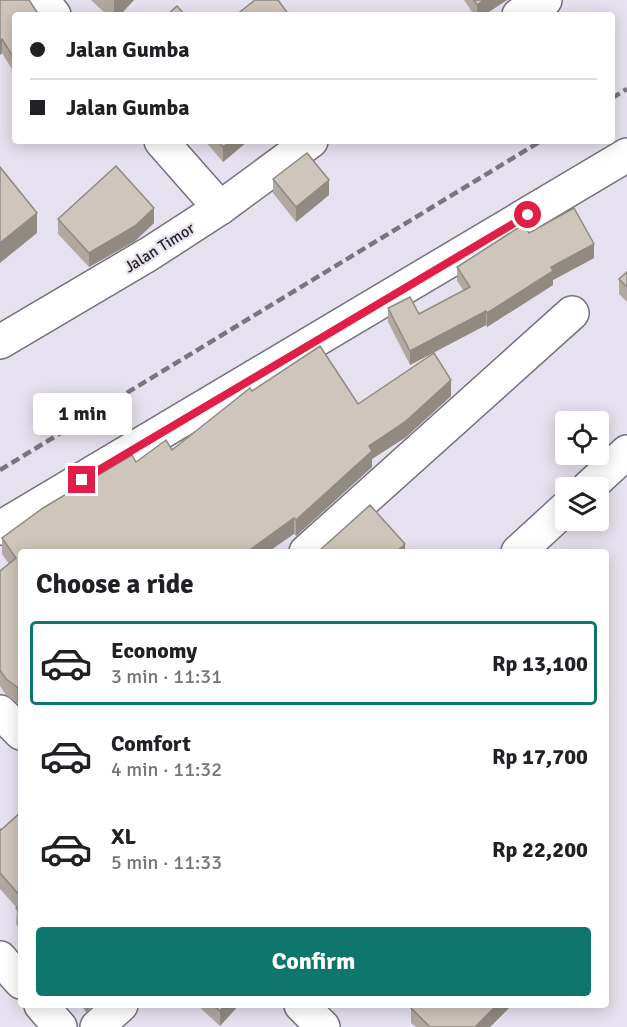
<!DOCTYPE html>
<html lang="en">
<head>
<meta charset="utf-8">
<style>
  body { margin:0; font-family:Signika,sans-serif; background:#f6f6f6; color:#202124; height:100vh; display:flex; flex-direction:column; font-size:22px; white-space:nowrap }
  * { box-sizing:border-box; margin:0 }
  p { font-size:20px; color:#757577 }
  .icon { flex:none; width:33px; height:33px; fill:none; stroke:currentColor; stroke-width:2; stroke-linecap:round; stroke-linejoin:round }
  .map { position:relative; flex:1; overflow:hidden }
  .panel { position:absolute; left:18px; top:549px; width:591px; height:459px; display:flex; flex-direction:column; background:#fff; border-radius:6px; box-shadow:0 3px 15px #0003 }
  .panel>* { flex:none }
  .guide { position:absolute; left:12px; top:12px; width:603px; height:132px; border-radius:6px; box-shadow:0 3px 15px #0003; display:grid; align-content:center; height:132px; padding:0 18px; background:#fff }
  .tools { position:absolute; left:555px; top:411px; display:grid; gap:12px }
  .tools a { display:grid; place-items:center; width:54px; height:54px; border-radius:6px; background:#fff; box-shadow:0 3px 15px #0003; font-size:30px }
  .end { position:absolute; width:27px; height:27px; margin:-14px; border:8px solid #e11d48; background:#fff; box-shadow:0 0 0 3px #fff }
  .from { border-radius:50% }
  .bubble { position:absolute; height:42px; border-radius:6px; background:#fff; box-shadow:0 3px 15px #0003; font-size:20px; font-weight:700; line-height:42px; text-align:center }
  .guide b { display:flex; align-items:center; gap:21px; height:57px; font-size:22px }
  .guide b+b { border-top:2px solid #e0e0e0 }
  .guide i { width:15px; height:15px; background:#202124 }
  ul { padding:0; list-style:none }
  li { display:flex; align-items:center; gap:18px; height:84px; margin:0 12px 9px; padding:0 6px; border:3px solid transparent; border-radius:6px }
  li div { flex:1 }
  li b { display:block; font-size:22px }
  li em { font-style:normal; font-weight:700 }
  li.current { border-color:#0f766e }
  li>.icon { width:54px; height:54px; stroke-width:1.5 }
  h2 { padding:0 18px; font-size:27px; line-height:72px }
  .primary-button { display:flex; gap:12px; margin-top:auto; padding:12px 18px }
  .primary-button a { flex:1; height:69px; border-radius:6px; background:#0f766e; color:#fff; font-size:24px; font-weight:700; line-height:69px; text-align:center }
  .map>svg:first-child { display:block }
</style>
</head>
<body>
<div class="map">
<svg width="627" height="1027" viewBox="0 0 627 1027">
  <rect width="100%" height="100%" fill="#e6e1ee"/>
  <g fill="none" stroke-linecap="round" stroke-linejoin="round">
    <g stroke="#75717c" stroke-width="36">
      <g id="minor">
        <path d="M 42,0 L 54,15"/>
        <path d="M 519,15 L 545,0"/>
        <path d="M 161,141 L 220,208"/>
        <path d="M 0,342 L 149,254 L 220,208 L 311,141"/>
        <path d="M 588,488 L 627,452"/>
        <path d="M 0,528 L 627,155"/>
        <path d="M 306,552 L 572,313"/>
        <path d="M 518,552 L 566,508"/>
        <path d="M 0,712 L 21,733"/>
        <path d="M 0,958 L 21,982"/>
        <path d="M 41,1005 L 60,1027"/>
        <path d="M 301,1005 L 323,1027"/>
        <path d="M 97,1027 L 121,1005"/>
      </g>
    </g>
    <use href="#minor" stroke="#fff" stroke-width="33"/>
    <g stroke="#79757d" stroke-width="4.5" stroke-dasharray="9 4.5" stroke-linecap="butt">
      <path d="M 612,98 L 627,89"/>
      <path d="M 0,470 L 541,141"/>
    </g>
  </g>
  <g fill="#b1a9a1">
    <path d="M 0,0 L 15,15 L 15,74 L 2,53 L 0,55 Z"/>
    <path d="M 91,0 L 134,0 L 120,15 L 107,15 Z"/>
    <path d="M 464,0 L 507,0 L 484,15 L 474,15 Z"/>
    <path d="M 205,141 L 248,141 L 223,162 Z"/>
    <path d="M 273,179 L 329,195 L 296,222 L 273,193 Z"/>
    <path d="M 58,219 L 154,223 L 135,241 L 89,267 L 58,234 Z"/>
    <path d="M 529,233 L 594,258 L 553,280 L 553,285 L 487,327 L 486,325 L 410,365 L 388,322 L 388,308 L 419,314 L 464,291 L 457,281 L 457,267 Z"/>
    <path d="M 627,272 L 627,302 L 619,294 L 619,279 Z"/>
    <path d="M 252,391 L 358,404 L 451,396 L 406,437 L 372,459 L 372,467 L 296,536 L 294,534 L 21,552 L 21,700 L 17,703 L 6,695 L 0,686 L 0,571 L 9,564 L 2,554 L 2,538 L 136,462 L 172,450 Z"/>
    <path d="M 21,812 L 21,929 L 16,924 L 17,908 L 0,889 L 0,829 L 1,830 Z"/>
    <path d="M 80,1005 L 93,1005 L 86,1012 Z"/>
    <path d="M 197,1005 L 239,1005 L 220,1026 Z"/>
    <path d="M 414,1005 L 512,1005 L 490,1027 L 416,1027 L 411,1023 L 411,1008 Z"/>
  </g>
  <g fill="#908a83">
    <path d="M 115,0 L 134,0 L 120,15 L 114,15 L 114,1 Z"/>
    <path d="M 484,0 L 507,0 L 484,15 L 477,15 L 477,5 Z"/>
    <path d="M 2,39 L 2,53 L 0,55 L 0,40 Z"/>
    <path d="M 231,141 L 248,141 L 223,162 L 223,147 Z"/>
    <path d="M 329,180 L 329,195 L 296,222 L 296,207 Z"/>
    <path d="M 154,208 L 154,223 L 135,241 L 89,267 L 89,253 Z"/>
    <path d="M 37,213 L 37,233 L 0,263 L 0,243 Z"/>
    <path d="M 594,244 L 594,258 L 553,280 L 553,285 L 487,327 L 487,313 L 551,267 Z"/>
    <path d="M 486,311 L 486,325 L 410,365 L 410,351 Z"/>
    <path d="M 451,380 L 451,396 L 406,437 L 372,459 L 372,467 L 296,536 L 296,520 L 369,446 Z"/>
    <path d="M 294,518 L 294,534 L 268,552 L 247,552 Z"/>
    <path d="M 405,544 L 405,552 L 396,552 Z"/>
    <path d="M 21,684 L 21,700 L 17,703 L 17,687 Z"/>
    <path d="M 86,1005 L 93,1005 L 86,1012 Z"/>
    <path d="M 225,1005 L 239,1005 L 220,1026 L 220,1011 Z"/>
    <path d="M 497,1005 L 512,1005 L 490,1027 L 475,1027 Z"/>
  </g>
  <g fill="#cec5bb" stroke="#908a83" stroke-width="1.5">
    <path d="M 0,0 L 29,0 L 39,15 L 15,15 L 15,60 L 2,39 L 0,40 Z"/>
    <path d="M 255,0 L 278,0 L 289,15 L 236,15 Z"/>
    <path d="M 474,0 L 484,0 L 477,5 Z"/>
    <path d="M 177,6 L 185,15 L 167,15 Z"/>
    <path d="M 218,141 L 231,141 L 223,147 Z"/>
    <path d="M 307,153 L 329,180 L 296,207 L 273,179 Z"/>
    <path d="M 116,166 L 154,208 L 135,226 L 89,253 L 58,219 Z"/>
    <path d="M 0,167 L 37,213 L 0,243 Z"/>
    <path d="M 574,208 L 594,244 L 551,267 L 553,271 L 487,313 L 486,311 L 410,351 L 388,308 L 410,297 L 419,314 L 470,287 L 457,267 L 524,224 L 529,233 Z"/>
    <path d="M 627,272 L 627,287 L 619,279 Z"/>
    <path d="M 320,346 L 358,404 L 434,353 L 451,380 L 406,421 L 369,446 L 372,451 L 296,520 L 294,518 L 247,552 L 21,552 L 21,685 L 17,687 L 6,679 L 0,670 L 0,571 L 16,558 L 2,538 L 43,508 L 132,455 L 136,462 L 166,440 L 172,450 L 250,388 L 252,391 Z"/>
    <path d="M 370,505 L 405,544 L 396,552 L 322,552 L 320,550 Z"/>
    <path d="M 21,812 L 21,897 L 0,873 L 0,829 L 1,830 Z"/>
    <path d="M 21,904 L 21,914 L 16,908 Z"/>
    <path d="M 213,1005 L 225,1005 L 220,1011 Z"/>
    <path d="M 414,1005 L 497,1005 L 475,1027 L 430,1027 L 411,1008 Z"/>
  </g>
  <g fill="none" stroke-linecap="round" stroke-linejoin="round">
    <path stroke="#e11d48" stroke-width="8" d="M 82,480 L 528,215"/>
  </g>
  <g text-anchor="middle" stroke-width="4.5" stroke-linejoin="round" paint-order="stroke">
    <g font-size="16" fill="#252327" stroke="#e6e1ee">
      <text transform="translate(159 247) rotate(-32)" y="6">Jalan Timor</text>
    </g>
  </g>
</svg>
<div class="tools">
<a><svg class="icon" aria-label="locate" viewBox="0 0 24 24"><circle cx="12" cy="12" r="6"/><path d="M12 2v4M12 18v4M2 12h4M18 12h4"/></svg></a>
<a><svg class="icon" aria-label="layers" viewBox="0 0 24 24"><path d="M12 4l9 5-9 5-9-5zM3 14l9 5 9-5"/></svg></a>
</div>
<i class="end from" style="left:528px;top:215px"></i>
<i class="end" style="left:82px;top:480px"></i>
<div class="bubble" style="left:33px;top:393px;width:99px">1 min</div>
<div class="guide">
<b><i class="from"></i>Jalan Gumba</b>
<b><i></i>Jalan Gumba</b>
</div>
<section class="panel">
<h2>Choose a ride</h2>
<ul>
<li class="current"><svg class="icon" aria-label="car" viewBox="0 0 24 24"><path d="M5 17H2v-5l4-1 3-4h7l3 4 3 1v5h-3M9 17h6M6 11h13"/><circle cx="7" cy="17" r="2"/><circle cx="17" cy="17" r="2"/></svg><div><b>Economy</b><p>3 min · 11:31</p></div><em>Rp 13,100</em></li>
<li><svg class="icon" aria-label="car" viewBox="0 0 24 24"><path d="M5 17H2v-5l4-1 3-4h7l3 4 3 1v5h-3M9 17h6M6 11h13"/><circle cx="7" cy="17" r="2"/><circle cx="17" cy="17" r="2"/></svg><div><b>Comfort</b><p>4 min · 11:32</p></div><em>Rp 17,700</em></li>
<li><svg class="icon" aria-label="car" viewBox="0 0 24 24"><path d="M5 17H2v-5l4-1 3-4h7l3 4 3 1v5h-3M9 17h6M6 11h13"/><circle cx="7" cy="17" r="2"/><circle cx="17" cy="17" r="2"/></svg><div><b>XL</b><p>5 min · 11:33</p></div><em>Rp 22,200</em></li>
</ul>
<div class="primary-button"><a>Confirm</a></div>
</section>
</div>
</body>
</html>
